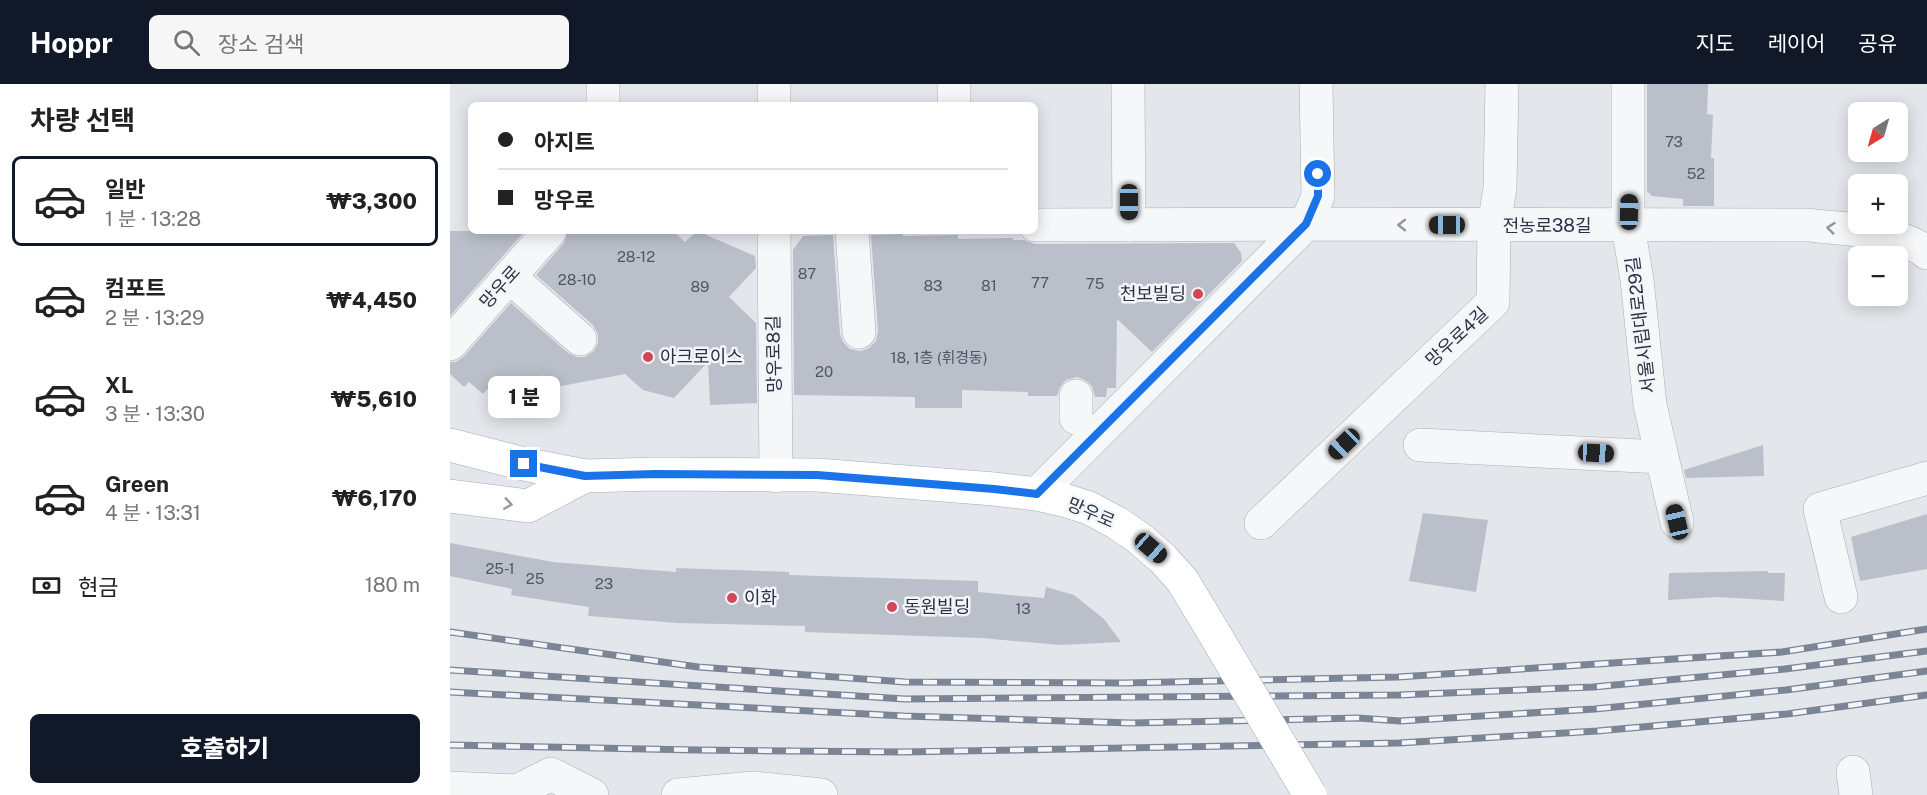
<!DOCTYPE html>
<html lang="ko">
<head>
<meta charset="utf-8">
<style>
  body { margin:0; font-family:"Public Sans","Noto Sans KR",sans-serif; background:#f6f6f6; color:#222; height:100vh; display:flex; flex-direction:column; font-size:22px; white-space:nowrap }
  * { box-sizing:border-box; margin:0 }
  p { font-size:20px; color:#767676 }
  .icon { flex:none; width:33px; height:33px; fill:none; stroke:currentColor; stroke-width:2; stroke-linecap:round; stroke-linejoin:round }
  .map { position:relative; flex:1; overflow:hidden }
  .sheet { display:flex; flex-direction:column; background:#fff; width:450px }
  .sheet>* { flex:none }
  .banner { position:absolute; left:18px; top:18px; width:570px; height:132px; border-radius:9px; box-shadow:0 3px 15px #0003; display:grid; align-content:center; height:132px; padding:0 30px; background:#fff }
  .needle { width:39px; rotate:217deg }
  .controls { position:absolute; left:1398px; top:18px; display:grid; gap:12px }
  .controls a { display:grid; place-items:center; width:60px; height:60px; border-radius:9px; background:#fff; box-shadow:0 3px 15px #0003; font-size:30px }
  .end { position:absolute; width:27px; height:27px; margin:-14px; border:8px solid #1a73e8; background:#fff; box-shadow:0 0 0 3px #fff }
  .from { border-radius:50% }
  .bubble { position:absolute; height:42px; border-radius:9px; background:#fff; box-shadow:0 3px 15px #0003; font-size:20px; font-weight:800; line-height:42px; text-align:center }
  .car { position:absolute; width:18px; height:36px; margin:-18px -9px; border-radius:8px; box-shadow:0 0 4px 2px #0007; background:linear-gradient(#222 24%,#8ab4d8 0 40%,#222 0 76%,#8ab4d8 0 86%,#222 0) }
  .banner b { display:flex; align-items:center; gap:21px; height:57px; font-size:22px }
  .banner b+b { border-top:2px solid #e0e0e0 }
  .banner i { width:15px; height:15px; background:#222 }
  ul { padding:0; list-style:none }
  li { display:flex; align-items:center; gap:18px; height:90px; margin:0 12px 9px; padding:0 18px; border:3px solid transparent; border-radius:9px }
  li div { flex:1 }
  li b { display:block; font-size:22px }
  li em { font-style:normal; font-weight:800 }
  li.on { border-color:#111827 }
  li>.icon { width:54px; height:54px; stroke-width:1.5 }
  h2 { padding:0 30px; font-size:27px; line-height:72px }
  .pay { display:flex; align-items:center; gap:15px; height:66px; padding:0 30px; font-size:22px }
  .pay p { margin-inline-start:auto }
  .button { display:flex; gap:12px; margin-top:auto; padding:12px 30px }
  .button a { flex:1; height:69px; border-radius:9px; background:#111827; color:#fff; font-size:24px; font-weight:800; line-height:69px; text-align:center }
  header { display:flex; align-items:center; gap:36px; box-sizing:border-box; height:84px; padding:0 30px; background:#111827; color:#fff }
  header strong { font-size:28px }
  nav { display:flex; gap:33px; margin-inline-start:auto; font-size:21px }
  .search { width:420px; height:54px; background:#f6f6f6; display:flex; align-items:center; gap:15px; box-sizing:border-box; padding:0 21px; border-radius:9px; color:#767676; font-size:22px }
  main { display:flex; flex:1; min-height:0 }
  .map>svg:first-child { display:block }
</style>
</head>
<body>
<header>
<strong>Hoppr</strong>
<div class="search"><svg class="icon" aria-label="search" viewBox="0 0 24 24"><circle cx="10" cy="10" r="6"/><path d="M15 15l6 6"/></svg>장소 검색</div>
<nav><a>지도</a><a>레이어</a><a>공유</a></nav>
</header>
<main>
<section class="sheet">
<h2>차량 선택</h2>
<ul>
<li class="on"><svg class="icon" aria-label="car" viewBox="0 0 24 24"><path d="M5 17H2v-5l4-1 3-4h7l3 4 3 1v5h-3M9 17h6M6 11h13"/><circle cx="7" cy="17" r="2"/><circle cx="17" cy="17" r="2"/></svg><div><b>일반</b><p>1 분 · 13:28</p></div><em>₩3,300</em></li>
<li><svg class="icon" aria-label="car" viewBox="0 0 24 24"><path d="M5 17H2v-5l4-1 3-4h7l3 4 3 1v5h-3M9 17h6M6 11h13"/><circle cx="7" cy="17" r="2"/><circle cx="17" cy="17" r="2"/></svg><div><b>컴포트</b><p>2 분 · 13:29</p></div><em>₩4,450</em></li>
<li><svg class="icon" aria-label="car" viewBox="0 0 24 24"><path d="M5 17H2v-5l4-1 3-4h7l3 4 3 1v5h-3M9 17h6M6 11h13"/><circle cx="7" cy="17" r="2"/><circle cx="17" cy="17" r="2"/></svg><div><b>XL</b><p>3 분 · 13:30</p></div><em>₩5,610</em></li>
<li><svg class="icon" aria-label="car" viewBox="0 0 24 24"><path d="M5 17H2v-5l4-1 3-4h7l3 4 3 1v5h-3M9 17h6M6 11h13"/><circle cx="7" cy="17" r="2"/><circle cx="17" cy="17" r="2"/></svg><div><b>Green</b><p>4 분 · 13:31</p></div><em>₩6,170</em></li>
</ul>
<div class="pay"><svg class="icon" aria-label="cash" viewBox="0 0 24 24"><path d="M3 7h18v10H3z"/><circle cx="12" cy="12" r="2"/></svg>현금<p>180 m</p></div>
<div class="button"><a>호출하기</a></div>
</section>
<div class="map">
<svg width="1477" height="711" viewBox="0 0 1477 711">
  <rect width="100%" height="100%" fill="#e3e6eb"/>
  <g fill="#babfc9">
    <path d="M 1197,0 L 1258,0 L 1257,30 L 1263,31 L 1261,74 L 1264,74 L 1264,122 L 1233,122 L 1233,115 L 1202,112 L 1197,107 Z"/>
    <path d="M 0,147 L 75,147 L 0,232 Z"/>
    <path d="M 118,147 L 223,147 L 235,158 L 247,147 L 305,172 L 306,184 L 279,213 L 306,239 L 307,319 L 260,321 L 258,278 L 224,314 L 193,306 L 175,290 L 106,303 L 92,291 L 76,309 L 61,295 L 48,310 L 40,302 L 33,310 L 19,298 L 14,303 L 0,290 L 0,278 L 6,278 L 14,272 L 61,219 L 118,269 L 127,273 L 135,273 L 144,267 L 148,259 L 148,250 L 143,241 L 86,191 L 114,159 Z"/>
    <path d="M 453,150 L 453,152 L 508,151 L 508,155 L 563,154 L 563,156 L 574,156 L 585,160 L 784,159 L 791,169 L 792,177 L 702,268 L 667,235 L 666,304 L 657,304 L 656,313 L 645,313 L 642,302 L 635,296 L 627,293 L 616,296 L 610,303 L 607,312 L 578,312 L 578,308 L 512,306 L 512,324 L 465,324 L 465,313 L 344,311 L 343,166 L 353,152 L 383,151 L 390,250 L 393,258 L 400,265 L 411,267 L 419,264 L 426,257 L 428,247 L 421,151 Z"/>
    <path d="M 1313,361 L 1314,392 L 1236,394 L 1234,386 Z"/>
    <path d="M 973,429 L 1038,436 L 1026,508 L 959,497 Z"/>
    <path d="M 1477,430 L 1477,485 L 1410,497 L 1401,453 Z"/>
    <path d="M 0,459 L 103,478 L 226,488 L 226,484 L 339,488 L 339,491 L 528,497 L 528,508 L 594,514 L 596,503 L 624,511 L 654,535 L 671,558 L 610,561 L 531,554 L 355,548 L 355,542 L 228,539 L 138,532 L 139,523 L 61,511 L 62,505 L 0,492 Z"/>
    <path d="M 1318,487 L 1318,489 L 1335,489 L 1334,517 L 1268,513 L 1218,516 L 1219,489 Z"/>
  </g>
  <g fill="none" stroke-linecap="round" stroke-linejoin="round">
    <g stroke="#a8adb6" stroke-width="34">
      <g id="minor">
        <path d="M 153,0 L 153,21"/>
        <path d="M 678,0 L 679,141"/>
        <path d="M 1178,0 L 1178,142 L 1187,196 L 1200,321 L 1227,438"/>
        <path d="M 324,21 L 324,0"/>
        <path d="M 504,21 L 504,0"/>
        <path d="M 585,141 L 856,140 L 868,112 L 866,0"/>
        <path d="M 324,147 L 326,392"/>
        <path d="M 402,147 L 409,248"/>
        <path d="M 60,193 L 130,255"/>
        <path d="M 0,260 L 100,147"/>
        <path d="M 626,312 L 626,334"/>
        <path d="M 970,361 L 1212,373"/>
        <path d="M 587,410 L 856,140 L 1358,141 C 1397,146 1445,144 1477,169"/>
        <path d="M 811,439 L 1043,218 L 1044,141 L 1050,104 L 1052,0"/>
        <path d="M 1391,513 L 1370,425 L 1477,394"/>
        <path d="M 1403,688 L 1406,711"/>
        <path d="M 0,704 L 67,707 L 101,690 L 142,711"/>
        <path d="M 228,711 L 303,704 L 371,711"/>
      </g>
    </g>
    <g stroke="#a2aab8" stroke-width="34">
      <g id="major">
        <path d="M 0,361 L 74,380 L 135,392 L 205,390 L 367,391 L 544,405 L 587,410 L 617,417 L 639,424 L 667,439 L 689,454 L 713,475 L 732,496 L 764,549"/>
        <path d="M 0,412 L 78,422 L 135,392"/>
      </g>
    </g>
    <use href="#minor" stroke="#f6f7f9" stroke-width="33"/>
    <use href="#major" stroke="#fff" stroke-width="33"/>
    <g stroke="#7c8596" stroke-width="7">
      <g id="rail">
        <path d="M 0,548 L 248,583 L 455,598 L 676,599 L 948,593 L 1332,568 L 1477,545"/>
        <path d="M 0,586 L 455,615 L 949,611 L 1143,603 L 1335,585 L 1477,567"/>
        <path d="M 0,608 L 454,632 L 682,639 L 908,634 L 950,637 L 1145,625 L 1336,606 L 1477,587"/>
        <path d="M 0,661 L 246,666 L 451,668 L 949,659 L 1147,647 L 1337,630 L 1477,611"/>
      </g>
    </g>
    <use href="#rail" stroke="#f3f5f8" stroke-width="4.5" stroke-dasharray="14" stroke-linecap="butt"/>
    <g stroke="#a2aab8" stroke-width="34" stroke-linecap="butt">
      <path id="major-bridge" d="M 764,549 L 860,711"/>
    </g>
    <use href="#major-bridge" stroke="#fff" stroke-width="33"/>
  </g>
  <defs><path id="oneway-chevron" d="M-2-3.5L2.5 0L-2 3.5" fill="none" stroke-width="1.6" stroke-linecap="round" stroke-linejoin="round" transform="scale(1.5)"/></defs>
  <g stroke="#90959e">
    <use href="#oneway-chevron" transform="translate(952 141) rotate(-180)"/>
    <use href="#oneway-chevron" transform="translate(1381 144) rotate(-174)"/>
  </g>
  <use stroke="#9499a2" href="#oneway-chevron" transform="translate(58 420) rotate(8)"/>
  <g fill="none" stroke-linecap="round" stroke-linejoin="round">
    <path stroke="#1a73e8" stroke-width="8" d="M 74,380 L 135,392 L 205,390 L 367,391 L 544,405 L 587,410 L 856,140 L 868,112 L 868,90"/>
  </g>
  <g fill="#d34657" stroke="#f3f5f8" stroke-width="2">
    <circle cx="748" cy="210" r="6"/>
    <circle cx="198" cy="273" r="6"/>
    <circle cx="282" cy="514" r="6"/>
    <circle cx="442" cy="523" r="6"/>
  </g>
  <g text-anchor="middle" stroke-width="5" stroke-linejoin="round" paint-order="stroke">
    <g font-size="15" fill="#4e5665">
      <text x="1224" y="63">73</text>
      <text x="1246" y="95">52</text>
      <text x="186" y="178">28-12</text>
      <text x="357" y="195">87</text>
      <text x="127" y="201">28-10</text>
      <text x="590" y="204">77</text>
      <text x="645" y="205">75</text>
      <text x="483" y="207">83</text>
      <text x="539" y="207">81</text>
      <text x="250" y="208">89</text>
      <text x="489" y="279">18, 1층 (휘경동)</text>
      <text x="374" y="293">20</text>
      <text x="50" y="490">25-1</text>
      <text x="85" y="500">25</text>
      <text x="154" y="505">23</text>
      <text x="573" y="530">13</text>
    </g>
    <g font-size="18" fill="#2a3344" stroke="#f3f5f8">
      <text x="1097" y="148">전농로38길</text>
      <text transform="translate(50 203) rotate(-48)" y="6">망우로</text>
      <text transform="translate(1191 241) rotate(-97)" y="6">서울시립대로29길</text>
      <text transform="translate(1007 253) rotate(-43)" y="6">망우로4길</text>
      <text transform="translate(324 270) rotate(-91)" y="6">망우로8길</text>
      <text transform="translate(641 429) rotate(23)" y="6">망우로</text>
    </g>
    <g font-size="18" fill="#2a3344" stroke="#f3f5f8" text-anchor="start">
      <text x="736" y="216" text-anchor="end">천보빌딩</text>
      <text x="210" y="279">아크로이스</text>
      <text x="294" y="520">이화</text>
      <text x="454" y="529">동원빌딩</text>
    </g>
  </g>
</svg>
<div class="controls">
<a><svg class="needle" viewBox="-14 -14 28 28"><path d="M0-13l5 13h-10z" fill="#e53935"/><path d="M0 13l5-13h-10z" fill="#767676"/></svg></a>
<a>+</a>
<a>−</a>
</div>
<i class="end from" style="left:868px;top:90px"></i>
<i class="end" style="left:74px;top:380px"></i>
<div class="bubble" style="left:38px;top:292px;width:72px">1 분</div>
<i class="car" style="left:679px;top:118px;rotate:180deg"></i>
<i class="car" style="left:1179px;top:128px;rotate:1deg"></i>
<i class="car" style="left:997px;top:141px;rotate:270deg"></i>
<i class="car" style="left:894px;top:360px;rotate:226deg"></i>
<i class="car" style="left:1146px;top:369px;rotate:93deg"></i>
<i class="car" style="left:1227px;top:438px;rotate:347deg"></i>
<i class="car" style="left:701px;top:464px;rotate:131deg"></i>
<div class="banner">
<b><i class="from"></i>아지트</b>
<b><i></i>망우로</b>
</div>
</div>
</main>
</body>
</html>
